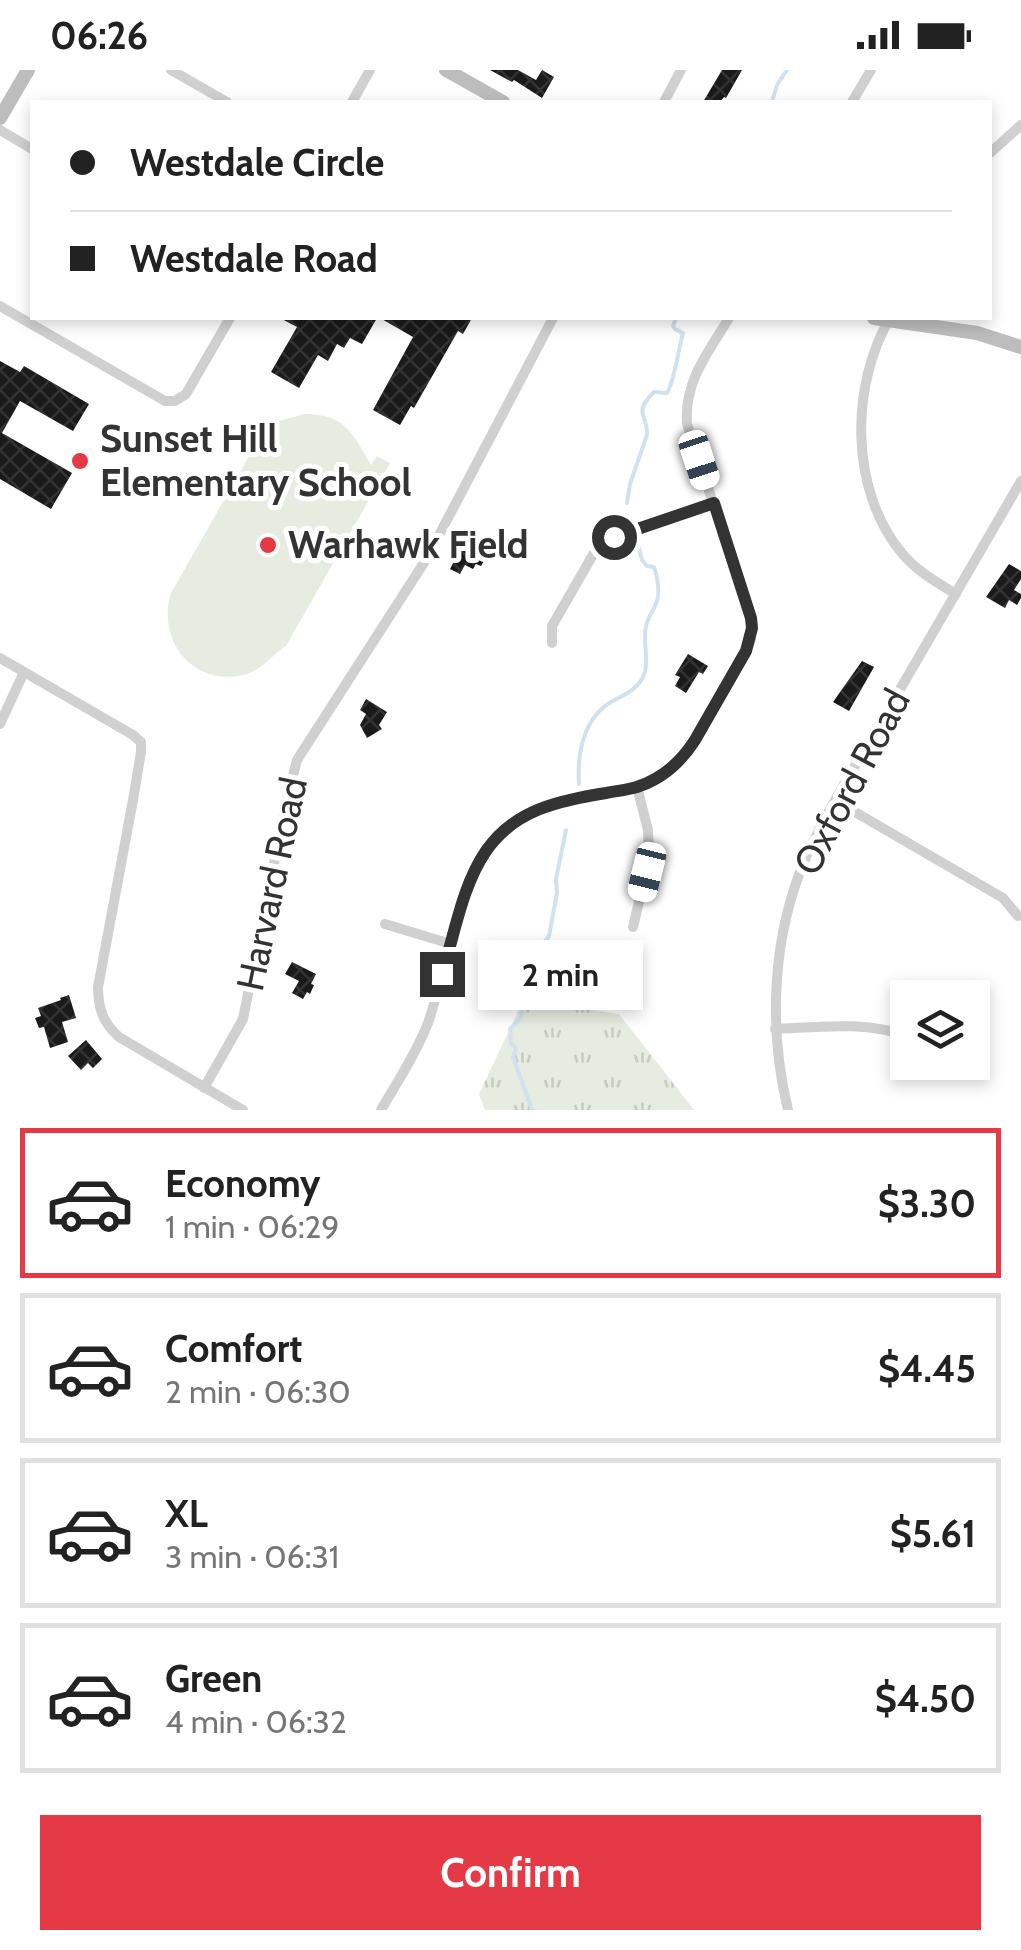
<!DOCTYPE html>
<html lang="en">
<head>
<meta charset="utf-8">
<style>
  body { margin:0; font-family:Cabin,sans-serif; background:#f6f6f6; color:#222; height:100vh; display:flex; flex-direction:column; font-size:38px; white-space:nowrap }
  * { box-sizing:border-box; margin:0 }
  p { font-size:32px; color:#767676 }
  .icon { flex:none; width:55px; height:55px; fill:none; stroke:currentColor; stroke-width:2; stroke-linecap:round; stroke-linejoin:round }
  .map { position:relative; height:1040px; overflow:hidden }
  .sheet { display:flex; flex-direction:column; background:#fff; flex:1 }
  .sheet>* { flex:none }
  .hud { position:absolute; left:30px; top:30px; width:962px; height:220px; border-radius:0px; box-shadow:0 5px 15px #0003; display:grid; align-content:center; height:220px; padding:0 40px; background:#fff }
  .buttons { position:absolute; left:890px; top:910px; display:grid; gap:20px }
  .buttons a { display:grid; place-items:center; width:100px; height:100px; border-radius:0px; background:#fff; box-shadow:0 5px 15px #0003; font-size:50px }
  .end { position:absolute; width:45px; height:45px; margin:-22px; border:12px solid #333; background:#fff; box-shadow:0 0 0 5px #fff }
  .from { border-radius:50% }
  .bubble { position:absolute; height:70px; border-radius:0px; background:#fff; box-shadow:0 5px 15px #0003; font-size:32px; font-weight:700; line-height:70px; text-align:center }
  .car { position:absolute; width:30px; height:60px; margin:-30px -15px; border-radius:12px; box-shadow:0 0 8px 2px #0007; background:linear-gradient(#fff 24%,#345 0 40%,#fff 0 76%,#345 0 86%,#fff 0) }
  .hud b { display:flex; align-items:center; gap:35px; height:95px; font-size:38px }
  .hud b+b { border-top:2px solid #e0e0e0 }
  .hud i { width:25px; height:25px; background:#222 }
  ul { padding:18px 0 0; list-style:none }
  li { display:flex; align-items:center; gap:30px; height:150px; margin:0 20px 15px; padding:0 20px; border:5px solid #e0e0e0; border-radius:0px }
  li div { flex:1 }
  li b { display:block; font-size:38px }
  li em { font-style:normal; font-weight:700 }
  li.on { border-color:#e63946 }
  li>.icon { width:90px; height:90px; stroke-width:1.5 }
  .button { display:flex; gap:20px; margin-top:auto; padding:20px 40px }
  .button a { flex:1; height:115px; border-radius:0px; background:#e63946; color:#fff; font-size:40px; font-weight:700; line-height:115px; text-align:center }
  .status { display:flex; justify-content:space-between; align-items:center; height:70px; padding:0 50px; background:#fff; direction:ltr }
  .status svg { height:28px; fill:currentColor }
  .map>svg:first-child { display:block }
</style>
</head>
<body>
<div class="status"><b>06:26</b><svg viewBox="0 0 49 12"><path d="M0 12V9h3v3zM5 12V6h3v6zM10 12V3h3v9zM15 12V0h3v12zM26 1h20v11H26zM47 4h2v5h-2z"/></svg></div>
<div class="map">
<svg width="1021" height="1040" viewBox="0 0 1021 1040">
  <defs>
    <pattern id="grass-tufts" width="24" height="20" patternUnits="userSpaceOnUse" patternTransform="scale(2.5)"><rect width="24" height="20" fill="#e6ecdf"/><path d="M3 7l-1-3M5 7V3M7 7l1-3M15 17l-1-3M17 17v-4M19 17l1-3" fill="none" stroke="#c6cbc0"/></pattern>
    <pattern id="building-cross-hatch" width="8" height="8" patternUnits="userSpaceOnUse" patternTransform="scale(2.5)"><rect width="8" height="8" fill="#1a1a1a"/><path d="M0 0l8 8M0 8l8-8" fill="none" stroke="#333"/></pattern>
  </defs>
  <rect width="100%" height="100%" fill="#fff"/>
  <path fill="url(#grass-tufts)" d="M 524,929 L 619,944 L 694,1040 L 485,1040 L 479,1024 Z"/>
  <path fill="#e6ecdf" d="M 304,344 C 346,344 353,364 371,395 L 377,386 L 390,393 L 286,576 C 272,585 264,598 247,604 C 195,619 156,572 171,523 L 260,367 L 279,351 Z"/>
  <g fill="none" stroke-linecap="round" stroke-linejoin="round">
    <g stroke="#cfe2ee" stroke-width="4">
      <path d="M 772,32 L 777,15 L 787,0"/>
      <path d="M 627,433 L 630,414 L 647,365 C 648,344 632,344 654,322 L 667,323 C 675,310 678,280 683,263 L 675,259 L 673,256 L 676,248"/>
      <path d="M 579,714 C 577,684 583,649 611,632 C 622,626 635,621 642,609 C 651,593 642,573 646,556 C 648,546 656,538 658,527 C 659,518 657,506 654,497 L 647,496 L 642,490 L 638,475"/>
      <path d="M 532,1040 L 513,987 L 516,978 L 511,973 L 510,959 L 520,949 L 540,878 L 549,866 L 557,823 L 556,809 L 566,760"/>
    </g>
  </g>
  <g fill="url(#building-cross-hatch)">
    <path d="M 490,0 L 518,0 L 536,10 L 542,0 L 554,7 L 542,28 L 514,10 L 512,12 Z"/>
    <path d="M 722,0 L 742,0 L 726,28 L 724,27 L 720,32 L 703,32 Z"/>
    <path d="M 280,248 L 377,248 L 362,274 L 350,268 L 344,278 L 337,274 L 328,291 L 318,285 L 299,318 L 271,302 L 297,257 Z"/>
    <path d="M 380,248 L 472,248 L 463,264 L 458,261 L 414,338 L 411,336 L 400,355 L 373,340 L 413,267 Z"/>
    <path d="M 0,291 L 20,302 L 24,296 L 89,334 L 73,361 L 20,331 L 2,363 L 72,403 L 51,439 L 0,409 Z"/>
    <path d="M 463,474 L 487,486 L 481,496 L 476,494 L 473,499 L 465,495 L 460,504 L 450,499 Z"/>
    <path d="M 1009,494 L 1021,501 L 1021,509 L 1014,520 L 1021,524 L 1021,528 L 1017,535 L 1009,530 L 1005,538 L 986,527 Z"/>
    <path d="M 688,584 L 708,596 L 703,604 L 699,602 L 686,623 L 675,616 L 680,607 L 675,605 Z"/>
    <path d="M 862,591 L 874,597 L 849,641 L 833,632 Z"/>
    <path d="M 366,629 L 387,642 L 379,655 L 382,659 L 367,668 L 360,655 L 366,644 L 360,640 Z"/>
    <path d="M 292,892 L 316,904 L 311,914 L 314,915 L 310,924 L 307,922 L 303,929 L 292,923 L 299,911 L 285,904 Z"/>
    <path d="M 69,925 L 76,948 L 62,952 L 68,972 L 50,978 L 44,957 L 39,958 L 35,948 L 41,946 L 38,938 L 61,930 L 60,928 Z"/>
    <path d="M 86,970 L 102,989 L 93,998 L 88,993 L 81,1000 L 68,986 Z"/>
  </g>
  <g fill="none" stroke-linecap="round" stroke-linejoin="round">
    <g stroke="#d0d0d0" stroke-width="10">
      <path d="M 171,0 L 227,32"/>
      <path d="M 352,32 L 370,0"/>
      <path d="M 664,32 L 681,0"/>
      <path d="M 852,32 L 871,0"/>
      <path d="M 0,60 L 32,79"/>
      <path d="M 990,83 L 1021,55"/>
      <path d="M 0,236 L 165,331 L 175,331 L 186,324 L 230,248"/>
      <path d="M 890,248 C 850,316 850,420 901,482 C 915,500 936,512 956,524"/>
      <path d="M 552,573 L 552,556 L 598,476 L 614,467 L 713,433"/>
      <path d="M 0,588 L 133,665 L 141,672 L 141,682 L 133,730 L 98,917 C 98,938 103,953 119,967 L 243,1040"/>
      <path d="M 0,654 L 24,602"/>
      <path d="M 836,731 L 1003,828 L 1018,846"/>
      <path d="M 385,854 L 451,874"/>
      <path d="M 633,857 L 649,789 L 648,760 L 637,717"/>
      <path d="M 775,959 C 820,957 864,951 908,966"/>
      <path d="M 956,992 L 962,996"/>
      <path d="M 204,1018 L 243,949 L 286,733 L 297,690 L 427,488 L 553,248"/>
      <path d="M 381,1040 C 397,1012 416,984 428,953 C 448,896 459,803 502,762 C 562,704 643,749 695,670 L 746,581 L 751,569 L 751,548 L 687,354 C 684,311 708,283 729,248"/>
      <path d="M 788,1040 C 768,957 772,866 806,787 C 831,732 865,680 895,628 C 937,556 979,483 1021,411"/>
    </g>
    <g stroke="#bdbdbd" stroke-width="14">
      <path d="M 446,0 L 503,32"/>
      <path d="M 0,48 L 28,0"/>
      <path d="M 874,248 L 977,263 L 1021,277"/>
    </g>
  </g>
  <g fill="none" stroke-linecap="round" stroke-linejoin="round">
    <path stroke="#333" stroke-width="12" d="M 442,904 C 455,863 462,816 486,781 C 515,739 559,731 606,723 C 616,721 627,720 637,717 C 662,709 681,692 695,670 L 746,581 L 752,558 L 751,548 L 714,433 L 614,467"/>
  </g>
  <g fill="#e63946" stroke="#fff" stroke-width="4">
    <circle cx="80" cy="391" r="10"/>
    <circle cx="268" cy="475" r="10"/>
  </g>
  <g text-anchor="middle" stroke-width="10" stroke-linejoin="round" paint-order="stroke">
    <g font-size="38" font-weight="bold" fill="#333" stroke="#fff" text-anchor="start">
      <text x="100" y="382">Sunset Hill<tspan x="100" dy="44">Elementary School</tspan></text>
      <text x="288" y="488">Warhawk Field</text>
    </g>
    <g font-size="38" fill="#333" stroke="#fff">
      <text transform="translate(852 712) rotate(-62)" y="13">Oxford Road</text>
      <text transform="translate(272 814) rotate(-78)" y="13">Harvard Road</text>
    </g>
  </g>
</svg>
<div class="buttons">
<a><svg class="icon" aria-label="layers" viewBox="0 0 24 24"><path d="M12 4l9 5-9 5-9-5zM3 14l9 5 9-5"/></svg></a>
</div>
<i class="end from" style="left:614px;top:467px"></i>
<i class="end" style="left:442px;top:904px"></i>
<div class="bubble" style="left:478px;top:870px;width:165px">2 min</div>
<i class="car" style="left:699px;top:390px;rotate:162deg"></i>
<i class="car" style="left:647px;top:802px;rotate:194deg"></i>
<div class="hud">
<b><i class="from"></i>Westdale Circle</b>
<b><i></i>Westdale Road</b>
</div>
</div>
<section class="sheet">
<ul>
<li class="on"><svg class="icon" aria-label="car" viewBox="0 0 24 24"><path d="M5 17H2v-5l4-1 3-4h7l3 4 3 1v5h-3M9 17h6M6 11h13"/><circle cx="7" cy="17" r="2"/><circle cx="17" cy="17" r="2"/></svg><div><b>Economy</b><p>1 min · 06:29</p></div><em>$3.30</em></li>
<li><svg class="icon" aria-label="car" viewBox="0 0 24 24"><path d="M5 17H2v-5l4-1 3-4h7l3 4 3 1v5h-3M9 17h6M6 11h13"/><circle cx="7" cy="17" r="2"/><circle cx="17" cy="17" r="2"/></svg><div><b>Comfort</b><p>2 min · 06:30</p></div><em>$4.45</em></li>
<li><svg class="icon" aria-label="car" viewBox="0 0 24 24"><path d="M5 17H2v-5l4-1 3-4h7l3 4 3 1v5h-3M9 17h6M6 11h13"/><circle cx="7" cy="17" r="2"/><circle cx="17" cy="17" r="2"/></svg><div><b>XL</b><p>3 min · 06:31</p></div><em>$5.61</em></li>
<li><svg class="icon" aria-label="car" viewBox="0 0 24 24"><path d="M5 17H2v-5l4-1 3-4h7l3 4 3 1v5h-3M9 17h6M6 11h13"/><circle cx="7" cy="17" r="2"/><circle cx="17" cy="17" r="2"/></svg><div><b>Green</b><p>4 min · 06:32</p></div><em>$4.50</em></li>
</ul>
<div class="button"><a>Confirm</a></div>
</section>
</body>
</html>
